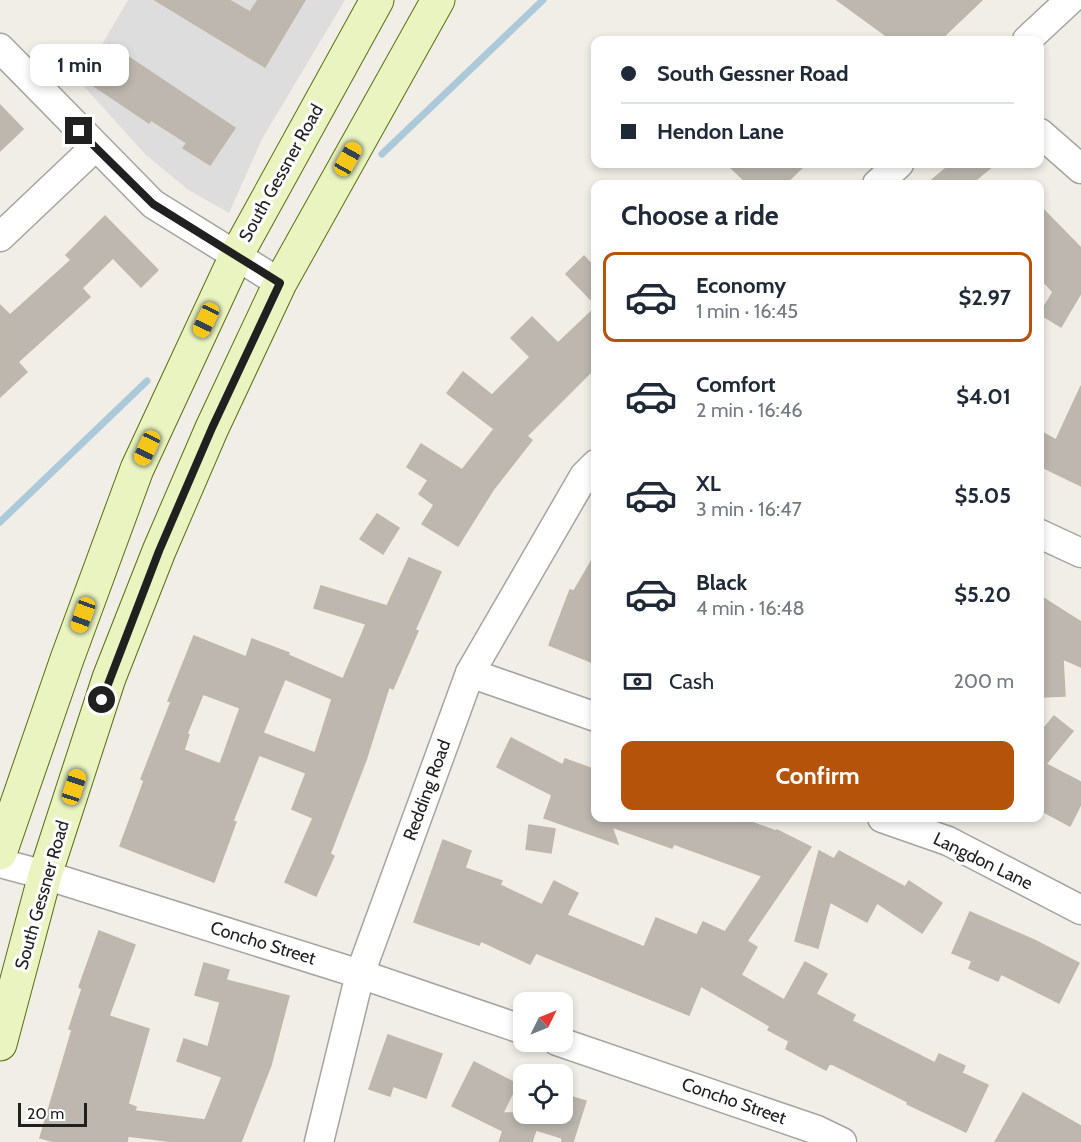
<!DOCTYPE html>
<html lang="en">
<head>
<meta charset="utf-8">
<style>
  body { margin:0; font-family:Cabin,sans-serif; background:#f6f6f7; color:#1f2937; height:100vh; display:flex; flex-direction:column; font-size:22px; white-space:nowrap }
  * { box-sizing:border-box; margin:0 }
  p { font-size:20px; color:#747a83 }
  .icon { flex:none; width:33px; height:33px; fill:none; stroke:currentColor; stroke-width:2; stroke-linecap:round; stroke-linejoin:round }
  .map { position:relative; flex:1; overflow:hidden }
  .panel { position:absolute; left:591px; top:180px; width:453px; height:642px; display:flex; flex-direction:column; background:#fff; border-radius:12px; box-shadow:0 3px 9px #0003 }
  .panel>* { flex:none }
  .banner { position:absolute; left:591px; top:36px; width:453px; height:132px; border-radius:12px; box-shadow:0 3px 9px #0003; display:grid; align-content:center; height:132px; padding:0 30px; background:#fff }
  .needle { width:39px; rotate:47deg }
  .tools { position:absolute; left:513px; top:992px; display:grid; gap:12px }
  .tools a { display:grid; place-items:center; width:60px; height:60px; border-radius:12px; background:#fff; box-shadow:0 3px 9px #0003; font-size:30px }
  .scale { position:absolute; left:18px; bottom:15px; width:69px; box-sizing:border-box; padding-left:6px; border:3px solid #202020; border-top:0; font-size:16px; line-height:21px; white-space:nowrap; color:#202020; -webkit-text-stroke:4px #fff; paint-order:stroke }
  .end { position:absolute; width:27px; height:27px; margin:-14px; border:8px solid #202020; background:#fff; box-shadow:0 0 0 3px #fff }
  .from { border-radius:50% }
  .bubble { position:absolute; height:42px; border-radius:12px; background:#fff; box-shadow:0 3px 9px #0003; font-size:20px; font-weight:800; line-height:42px; text-align:center }
  .car { position:absolute; width:18px; height:36px; margin:-18px -9px; border-radius:8px; box-shadow:0 0 4px 2px #0007; background:linear-gradient(#f5c518 24%,#345 0 40%,#f5c518 0 76%,#345 0 86%,#f5c518 0) }
  .banner b { display:flex; align-items:center; gap:21px; height:57px; font-size:22px }
  .banner b+b { border-top:2px solid #e0e1e3 }
  .banner i { width:15px; height:15px; background:#1f2937 }
  ul { padding:0; list-style:none }
  li { display:flex; align-items:center; gap:18px; height:90px; margin:0 12px 9px; padding:0 18px; border:3px solid transparent; border-radius:12px }
  li div { flex:1 }
  li b { display:block; font-size:22px }
  li em { font-style:normal; font-weight:800 }
  li.selected { border-color:#b45309 }
  li>.icon { width:54px; height:54px; stroke-width:1.5 }
  h2 { padding:0 30px; font-size:27px; line-height:72px }
  .pay { display:flex; align-items:center; gap:15px; height:66px; padding:0 30px; font-size:22px }
  .pay p { margin-inline-start:auto }
  .action { display:flex; gap:12px; margin-top:auto; padding:12px 30px }
  .action a { flex:1; height:69px; border-radius:12px; background:#b45309; color:#fff; font-size:24px; font-weight:800; line-height:69px; text-align:center }
  .map>svg:first-child { display:block }
</style>
</head>
<body>
<div class="map">
<svg width="1081" height="1142" viewBox="0 0 1081 1142">
  <rect width="100%" height="100%" fill="#f0eee7"/>
  <path fill="#dedddd" d="M 128,0 L 345,0 L 262,139 L 229,213 L 187,189 L 145,154 L 80,82 Z"/>
  <g fill="none" stroke-linecap="round" stroke-linejoin="round">
    <g stroke="#acc9d9" stroke-width="7">
      <path d="M 382,154 L 543,0"/>
      <path d="M 0,522 L 147,381"/>
    </g>
  </g>
  <g fill="#bdb7b0" stroke="#c0b7ab" stroke-width="1.5" fill-rule="evenodd">
    <path d="M 155,0 L 229,0 L 250,12 L 258,0 L 305,0 L 265,67 Z"/>
    <path d="M 837,0 L 982,0 L 940,40 L 892,40 Z"/>
    <path d="M 109,44 L 235,128 L 210,165 L 183,148 L 187,143 L 151,120 L 149,123 L 85,80 Z"/>
    <path d="M 0,105 L 23,129 L 0,151 Z"/>
    <path d="M 727,164 L 806,164 L 785,184 L 748,184 Z"/>
    <path d="M 951,164 L 995,164 L 971,184 L 927,184 Z"/>
    <path d="M 1040,206 L 1081,248 L 1081,293 L 1061,327 L 1040,314 L 1053,292 L 1040,278 Z"/>
    <path d="M 105,216 L 158,270 L 141,287 L 113,258 L 82,288 L 90,297 L 18,362 L 27,372 L 0,397 L 0,305 L 10,315 L 71,260 L 66,255 Z"/>
    <path d="M 584,256 L 596,269 L 596,305 L 566,274 Z"/>
    <path d="M 596,307 L 596,367 L 527,436 L 532,440 L 493,490 L 458,546 L 422,524 L 434,505 L 419,494 L 428,480 L 407,467 L 421,444 L 462,470 L 494,429 L 447,393 L 463,372 L 492,395 L 530,357 L 511,338 L 532,317 L 558,343 Z"/>
    <path d="M 1081,386 L 1081,486 L 1040,466 L 1040,431 L 1056,440 Z"/>
    <path d="M 377,514 L 399,528 L 383,554 L 360,539 Z"/>
    <path d="M 596,553 L 596,664 L 549,645 L 570,590 L 574,591 Z"/>
    <path d="M 409,558 L 441,572 L 415,630 L 418,631 L 393,689 L 389,687 L 366,760 L 330,854 L 334,856 L 316,896 L 285,882 L 313,818 L 292,809 L 306,773 L 259,755 L 233,821 L 236,822 L 214,882 L 120,846 L 144,781 L 141,779 L 171,702 L 168,701 L 194,636 L 246,657 L 252,639 L 289,653 L 288,655 L 343,679 L 366,624 L 314,608 L 321,586 L 387,606 ZM 285,679 L 332,699 L 315,753 L 263,733 ZM 203,694 L 240,708 L 220,764 L 184,750 L 189,735 L 187,734 Z"/>
    <path d="M 1040,596 L 1081,622 L 1081,667 L 1063,659 L 1065,696 L 1041,697 Z"/>
    <path d="M 1054,716 L 1073,731 L 1046,764 L 1081,782 L 1081,804 L 1070,826 L 1040,810 L 1040,733 Z"/>
    <path d="M 511,738 L 563,765 L 565,759 L 596,770 L 596,818 L 739,818 L 776,831 L 777,830 L 811,847 L 747,941 L 757,947 L 741,975 L 784,1000 L 805,962 L 827,974 L 816,994 L 855,1015 L 852,1021 L 935,1063 L 939,1054 L 965,1066 L 962,1073 L 988,1085 L 966,1132 L 907,1104 L 908,1102 L 830,1063 L 826,1070 L 786,1049 L 789,1041 L 768,1030 L 770,1026 L 701,986 L 689,1015 L 536,953 L 530,964 L 481,941 L 479,945 L 414,922 L 443,840 L 471,851 L 465,868 L 502,881 L 500,885 L 542,905 L 554,881 L 578,893 L 567,915 L 644,947 L 656,918 L 697,935 L 703,922 L 725,932 L 762,876 L 674,844 L 672,848 L 612,827 L 618,844 L 544,818 L 552,795 L 497,767 Z"/>
    <path d="M 529,825 L 555,829 L 551,853 L 526,849 Z"/>
    <path d="M 819,851 L 834,859 L 839,851 L 905,887 L 909,881 L 942,903 L 922,933 L 877,903 L 867,922 L 830,902 L 818,948 L 795,941 Z"/>
    <path d="M 970,912 L 1034,940 L 1079,963 L 1059,1003 L 1001,974 L 998,981 L 969,968 L 972,961 L 952,953 Z"/>
    <path d="M 99,931 L 135,945 L 109,1016 L 149,1029 L 128,1104 L 136,1107 L 135,1111 L 205,1120 L 222,1077 L 177,1061 L 184,1039 L 208,1047 L 220,1002 L 195,995 L 204,963 L 229,970 L 226,980 L 289,996 L 271,1065 L 241,1142 L 175,1142 L 128,1136 L 127,1142 L 56,1142 L 40,1138 L 72,1030 L 69,1029 L 82,989 L 79,987 Z"/>
    <path d="M 388,1035 L 442,1054 L 426,1098 L 393,1086 L 390,1096 L 369,1089 Z"/>
    <path d="M 474,1062 L 517,1084 L 503,1113 L 562,1113 L 562,1094 L 586,1101 L 573,1142 L 562,1142 L 562,1138 L 536,1130 L 532,1142 L 499,1142 L 503,1131 L 452,1106 Z"/>
    <path d="M 1023,1093 L 1081,1126 L 1081,1142 L 995,1142 Z"/>
  </g>
  <g fill="none" stroke-linecap="round" stroke-linejoin="round">
    <g stroke="#a4a4a4" stroke-width="31">
      <g id="street">
        <path d="M 1027,40 L 1070,0"/>
        <path d="M 0,48 L 153,204 L 280,283"/>
        <path d="M 1040,133 L 1081,169"/>
        <path d="M 877,184 L 899,164"/>
        <path d="M 0,237 L 95,147"/>
        <path d="M 1040,534 L 1081,553"/>
        <path d="M 470,673 L 596,717"/>
        <path d="M 882,818 L 948,841 L 1081,910"/>
        <path d="M 0,863 L 45,875 L 360,974 L 524,1030"/>
        <path d="M 557,1041 L 817,1130 L 842,1142"/>
        <path d="M 319,1142 L 360,974 L 470,673 L 584,476 L 596,464"/>
      </g>
    </g>
    <g stroke="#576f0f" stroke-width="35">
      <g id="secondary">
        <path d="M 0,853 L 67,659 L 137,469 L 236,256 L 377,0"/>
        <path d="M 0,1044 L 45,875 L 109,678 L 159,551 L 212,428 L 280,283 L 438,0"/>
      </g>
    </g>
    <use href="#street" stroke="#fff" stroke-width="28"/>
    <use href="#secondary" stroke="#eaf4c1" stroke-width="33"/>
  </g>
  <g fill="none" stroke-linecap="round" stroke-linejoin="round">
    <path stroke="#202020" stroke-width="8" d="M 79,131 L 153,204 L 280,283 L 212,428 L 159,551 L 102,700"/>
  </g>
  <g text-anchor="middle" stroke-width="6" stroke-linejoin="round" paint-order="stroke">
    <g font-size="18" fill="#202020" stroke="#fff">
      <text transform="translate(281 173) rotate(-61)" y="6">South Gessner Road</text>
      <text transform="translate(427 790) rotate(-70)" y="6">Redding Road</text>
      <text transform="translate(983 861) rotate(26)" y="6">Langdon Lane</text>
      <text transform="translate(42 895) rotate(-74)" y="6">South Gessner Road</text>
      <text transform="translate(263 943) rotate(17)" y="6">Concho Street</text>
      <text transform="translate(734 1101) rotate(19)" y="6">Concho Street</text>
    </g>
  </g>
</svg>
<div class="tools">
<a><svg class="needle" viewBox="-14 -14 28 28"><path d="M0-13l5 13h-10z" fill="#e53935"/><path d="M0 13l5-13h-10z" fill="#747a83"/></svg></a>
<a><svg class="icon" aria-label="locate" viewBox="0 0 24 24"><circle cx="12" cy="12" r="6"/><path d="M12 2v4M12 18v4M2 12h4M18 12h4"/></svg></a>
</div>
<div class="scale">20 m</div>
<i class="end from" style="left:102px;top:700px"></i>
<i class="end" style="left:79px;top:131px"></i>
<div class="bubble" style="left:30px;top:44px;width:99px">1 min</div>
<i class="car" style="left:348px;top:159px;rotate:29deg"></i>
<i class="car" style="left:206px;top:320px;rotate:205deg"></i>
<i class="car" style="left:147px;top:448px;rotate:205deg"></i>
<i class="car" style="left:83px;top:615px;rotate:200deg"></i>
<i class="car" style="left:74px;top:787px;rotate:18deg"></i>
<div class="banner">
<b><i class="from"></i>South Gessner Road</b>
<b><i></i>Hendon Lane</b>
</div>
<section class="panel">
<h2>Choose a ride</h2>
<ul>
<li class="selected"><svg class="icon" aria-label="car" viewBox="0 0 24 24"><path d="M5 17H2v-5l4-1 3-4h7l3 4 3 1v5h-3M9 17h6M6 11h13"/><circle cx="7" cy="17" r="2"/><circle cx="17" cy="17" r="2"/></svg><div><b>Economy</b><p>1 min · 16:45</p></div><em>$2.97</em></li>
<li><svg class="icon" aria-label="car" viewBox="0 0 24 24"><path d="M5 17H2v-5l4-1 3-4h7l3 4 3 1v5h-3M9 17h6M6 11h13"/><circle cx="7" cy="17" r="2"/><circle cx="17" cy="17" r="2"/></svg><div><b>Comfort</b><p>2 min · 16:46</p></div><em>$4.01</em></li>
<li><svg class="icon" aria-label="car" viewBox="0 0 24 24"><path d="M5 17H2v-5l4-1 3-4h7l3 4 3 1v5h-3M9 17h6M6 11h13"/><circle cx="7" cy="17" r="2"/><circle cx="17" cy="17" r="2"/></svg><div><b>XL</b><p>3 min · 16:47</p></div><em>$5.05</em></li>
<li><svg class="icon" aria-label="car" viewBox="0 0 24 24"><path d="M5 17H2v-5l4-1 3-4h7l3 4 3 1v5h-3M9 17h6M6 11h13"/><circle cx="7" cy="17" r="2"/><circle cx="17" cy="17" r="2"/></svg><div><b>Black</b><p>4 min · 16:48</p></div><em>$5.20</em></li>
</ul>
<div class="pay"><svg class="icon" aria-label="cash" viewBox="0 0 24 24"><path d="M3 7h18v10H3z"/><circle cx="12" cy="12" r="2"/></svg>Cash<p>200 m</p></div>
<div class="action"><a>Confirm</a></div>
</section>
</div>
</body>
</html>
